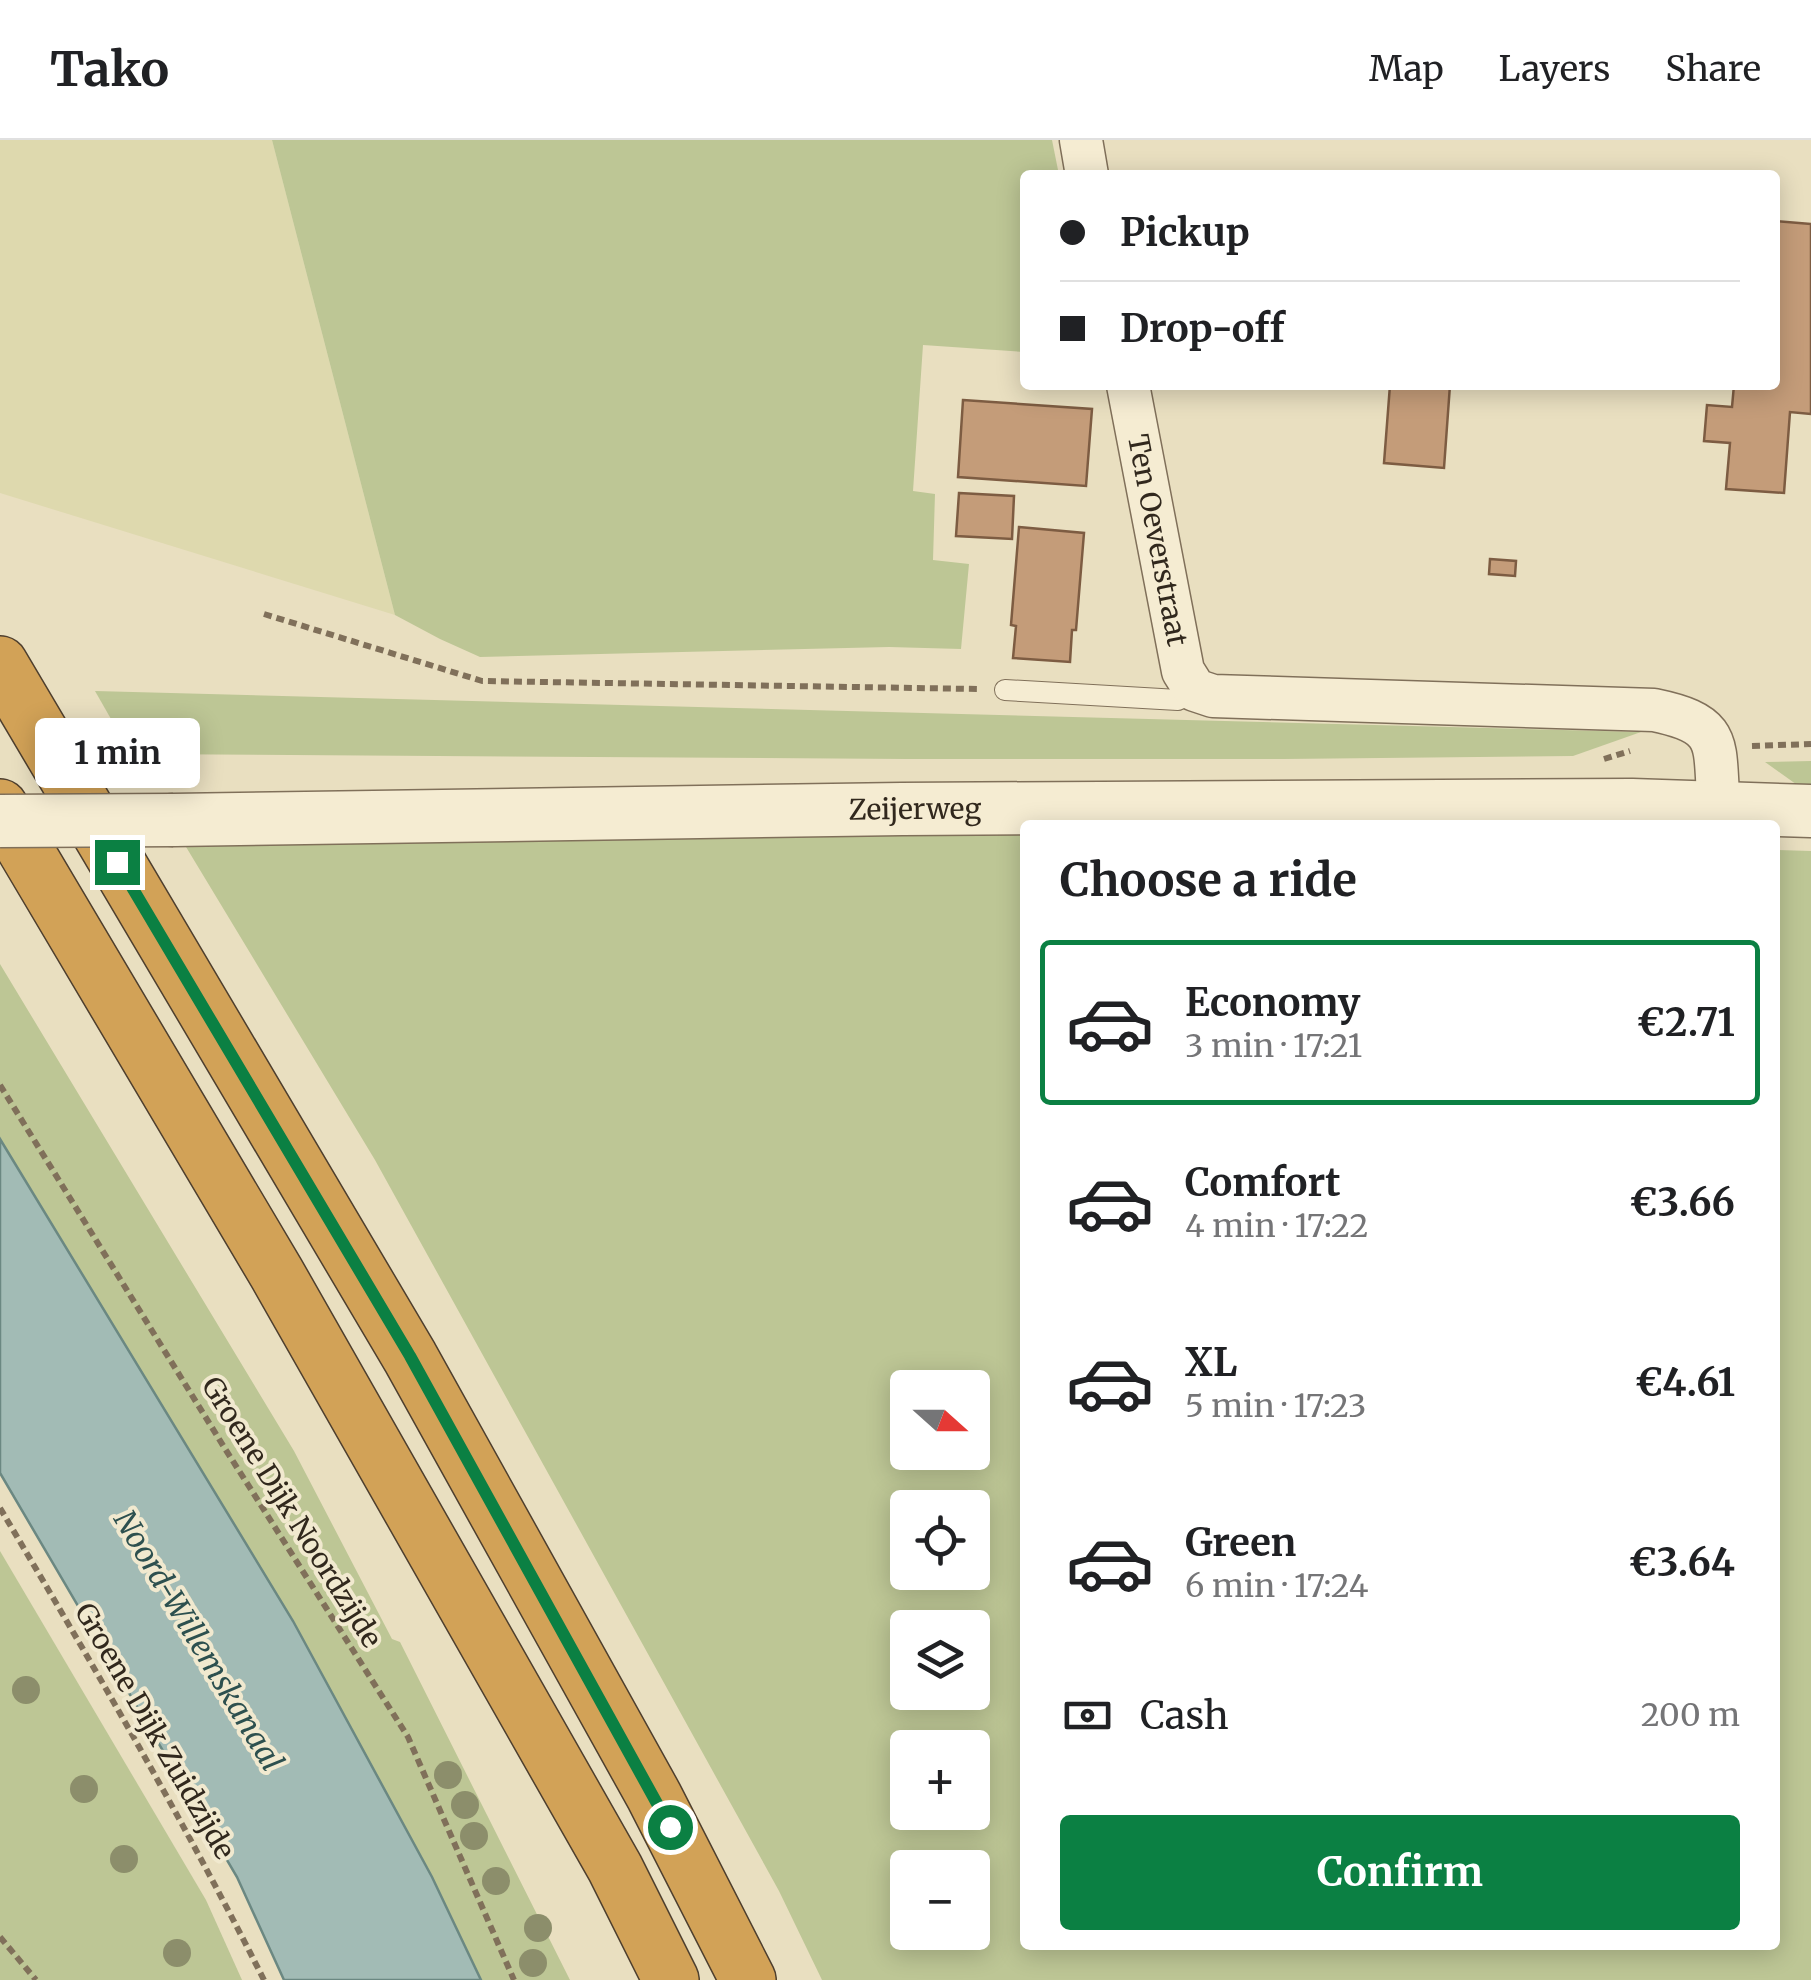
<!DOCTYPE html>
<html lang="en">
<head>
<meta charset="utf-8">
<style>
  body { margin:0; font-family:Merriweather,serif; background:#f2f2f2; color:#202124; height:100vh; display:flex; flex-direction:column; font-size:38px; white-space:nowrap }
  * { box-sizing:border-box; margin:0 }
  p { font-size:32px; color:#757577 }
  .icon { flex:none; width:55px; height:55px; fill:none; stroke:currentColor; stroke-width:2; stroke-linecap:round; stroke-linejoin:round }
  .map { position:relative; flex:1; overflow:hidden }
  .drawer { position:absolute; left:1020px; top:680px; width:760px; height:1130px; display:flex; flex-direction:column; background:#fff; border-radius:10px; box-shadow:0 5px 25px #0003 }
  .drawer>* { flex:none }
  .banner { position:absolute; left:1020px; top:30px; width:760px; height:220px; border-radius:10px; box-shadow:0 5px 25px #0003; display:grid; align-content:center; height:220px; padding:0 40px; background:#fff }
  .needle { width:65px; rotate:111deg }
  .fabs { position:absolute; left:890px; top:1230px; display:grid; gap:20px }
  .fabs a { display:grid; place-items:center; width:100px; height:100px; border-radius:10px; background:#fff; box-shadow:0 5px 25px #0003; font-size:50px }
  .end { position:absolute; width:45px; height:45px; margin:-22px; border:12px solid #0b8043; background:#fff; box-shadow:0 0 0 5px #fff }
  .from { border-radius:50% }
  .bubble { position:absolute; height:70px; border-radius:10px; background:#fff; box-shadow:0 5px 25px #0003; font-size:32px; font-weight:700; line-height:70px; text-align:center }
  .banner b { display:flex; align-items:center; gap:35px; height:95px; font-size:38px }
  .banner b+b { border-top:2px solid #e0e0e0 }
  .banner i { width:25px; height:25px; background:#202124 }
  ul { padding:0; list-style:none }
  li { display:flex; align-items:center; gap:30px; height:165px; margin:0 20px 15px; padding:0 20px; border:5px solid transparent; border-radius:10px }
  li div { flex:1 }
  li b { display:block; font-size:38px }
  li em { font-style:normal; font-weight:700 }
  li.active { border-color:#0b8043 }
  li>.icon { width:90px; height:90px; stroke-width:1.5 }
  h2 { padding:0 40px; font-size:45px; line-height:120px }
  .pay { display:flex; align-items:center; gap:25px; height:110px; padding:0 40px; font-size:38px }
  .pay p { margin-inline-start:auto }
  .button { display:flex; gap:20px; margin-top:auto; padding:20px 40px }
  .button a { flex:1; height:115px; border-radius:10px; background:#0b8043; color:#fff; font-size:40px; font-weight:700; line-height:115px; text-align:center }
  header { display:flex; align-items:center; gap:60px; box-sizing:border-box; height:140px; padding:0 50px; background:#fff; border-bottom:2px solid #e0e0e0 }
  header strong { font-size:48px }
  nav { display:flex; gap:55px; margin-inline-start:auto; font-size:35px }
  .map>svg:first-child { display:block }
</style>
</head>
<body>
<header>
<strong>Tako</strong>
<nav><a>Map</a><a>Layers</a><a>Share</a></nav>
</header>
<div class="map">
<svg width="1811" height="1840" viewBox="0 0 1811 1840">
  <rect width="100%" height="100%" fill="#e9dfc0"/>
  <path fill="#ded9ae" d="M 0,0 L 272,0 L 395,475 L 0,353 Z"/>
  <g fill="#bdc695" fill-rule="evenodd">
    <path d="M 272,0 L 1052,0 L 1059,35 L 1025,35 L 1025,212 L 923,205 L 913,351 L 935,354 L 933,420 L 969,424 L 961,509 L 889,507 L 480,517 L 440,499 L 395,475 Z"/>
    <path d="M 95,551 L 1641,592 L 1573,616 L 1284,619 L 906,619 L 131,614 Z"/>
    <path d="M 1811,621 L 1811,648 L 1800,647 L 1765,622 Z"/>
    <path d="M 1025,687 L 1025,1805 L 1775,1805 L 1775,710 L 1811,711 L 1811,1840 L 822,1840 L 779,1751 L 375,1020 L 177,692 ZM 908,1248 L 972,1248 L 972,1312 L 908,1312 ZM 908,1368 L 972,1368 L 972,1432 L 908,1432 ZM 908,1488 L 972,1488 L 972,1552 L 908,1552 ZM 908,1608 L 972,1608 L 972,1672 L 908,1672 ZM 908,1728 L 972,1728 L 972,1792 L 908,1792 Z"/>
    <path d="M 0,824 L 294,1311 L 392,1499 L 400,1502 L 570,1840 L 481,1840 L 432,1737 L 293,1481 L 0,999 Z"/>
    <path d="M 0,1411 L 206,1760 L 242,1840 L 0,1840 Z"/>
  </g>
  <path fill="#a2bbb5" stroke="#6b8882" stroke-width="2.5" d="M 0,999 L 293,1481 L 432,1737 L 481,1840 L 284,1840 L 237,1737 L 0,1333 Z"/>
  <g fill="#c49c79" stroke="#7d5c42" stroke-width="2.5">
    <path d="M 1775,81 L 1811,84 L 1811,274 L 1790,272 L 1784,353 L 1726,349 L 1730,303 L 1704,301 L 1707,265 L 1732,267 L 1734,245 L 1775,245 Z"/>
    <path d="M 1390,245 L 1450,245 L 1444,328 L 1384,323 Z"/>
    <path d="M 963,260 L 1092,269 L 1086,346 L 958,337 Z"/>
    <path d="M 959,353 L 1014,356 L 1012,399 L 956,396 Z"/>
    <path d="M 1019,387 L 1084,393 L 1076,490 L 1072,490 L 1070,522 L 1013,518 L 1016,486 L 1011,485 Z"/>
    <path d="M 1490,419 L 1516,421 L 1515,436 L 1489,434 Z"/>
  </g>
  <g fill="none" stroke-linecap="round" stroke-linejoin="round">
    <g stroke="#80705a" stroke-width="22">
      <path id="service" d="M 1005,550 L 1178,560 L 1195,550"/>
    </g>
    <g stroke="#80705a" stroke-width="45">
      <g id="minor">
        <path d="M 1081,0 L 1087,35"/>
        <path id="s1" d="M 1128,245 L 1183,531 L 1195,550 L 1213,556 L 1654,570 C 1726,585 1713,604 1719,667"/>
      </g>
    </g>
    <g stroke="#80705a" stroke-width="55">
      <g id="tertiary">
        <path id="s2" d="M 173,680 L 902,669 L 1632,665 L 1811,671"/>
      </g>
    </g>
    <g stroke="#4e3f2e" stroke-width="58">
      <g id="motorway">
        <path d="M 0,524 L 410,1217 L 654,1656 L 748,1840"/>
        <path d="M 0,667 L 277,1134 L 615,1728 L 671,1840"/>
      </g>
    </g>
    <g stroke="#80705a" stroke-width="6" stroke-dasharray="8 5" stroke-linecap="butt">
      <path d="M 264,474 L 482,541 L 978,549"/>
      <path d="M 1752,606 L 1811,604"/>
      <path d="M 1604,619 L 1630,611"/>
      <path d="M 0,945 L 224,1307 L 408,1597 L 514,1840"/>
      <path d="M 0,1368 C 92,1523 183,1679 264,1840"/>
      <path d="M 0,1797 L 36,1840"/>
    </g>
    <use href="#service" stroke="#f5ecd2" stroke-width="20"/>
    <use href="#minor" stroke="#f5ecd2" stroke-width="42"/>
    <use href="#tertiary" stroke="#f5ecd2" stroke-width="52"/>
    <use href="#motorway" stroke="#d2a257" stroke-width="55"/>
    <g stroke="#80705a" stroke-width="55" stroke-linecap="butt">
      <path id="tertiary-bridge" d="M 0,681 L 173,680"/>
    </g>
    <use href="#tertiary-bridge" stroke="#f5ecd2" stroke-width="52"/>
  </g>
  <g fill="#8c8e6b">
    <circle cx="26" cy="1550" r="14"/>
    <circle cx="448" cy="1635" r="14"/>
    <circle cx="84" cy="1649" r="14"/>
    <circle cx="465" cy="1665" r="14"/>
    <circle cx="474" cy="1696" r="14"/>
    <circle cx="124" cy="1719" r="14"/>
    <circle cx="496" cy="1741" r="14"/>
    <circle cx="538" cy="1788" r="14"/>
    <circle cx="177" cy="1813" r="14"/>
    <circle cx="533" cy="1823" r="14"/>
  </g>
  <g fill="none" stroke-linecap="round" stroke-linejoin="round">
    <path stroke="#0b8043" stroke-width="12" d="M 117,722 L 410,1216 L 670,1687"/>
  </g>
  <g text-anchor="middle" stroke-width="8" stroke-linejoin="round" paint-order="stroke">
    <g font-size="28" fill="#31281d" stroke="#f1e9cf">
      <text dy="10" stroke="none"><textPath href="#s1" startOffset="158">Ten Oeverstraat</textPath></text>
      <text dy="10" stroke="none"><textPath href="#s2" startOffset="742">Zeijerweg</textPath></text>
      <text transform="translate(292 1372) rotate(58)" y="10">Groene Dijk Noordzijde</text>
      <text transform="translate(155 1591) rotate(60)" y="10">Groene Dijk Zuidzijde</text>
    </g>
    <g font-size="30" font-style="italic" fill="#2d504f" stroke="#f1e9cf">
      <text transform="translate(198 1501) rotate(59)" y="10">Noord-Willemskanaal</text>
    </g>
  </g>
</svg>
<div class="fabs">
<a><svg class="needle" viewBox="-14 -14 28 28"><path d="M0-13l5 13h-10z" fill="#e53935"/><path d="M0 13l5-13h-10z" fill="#757577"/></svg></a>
<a><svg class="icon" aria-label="locate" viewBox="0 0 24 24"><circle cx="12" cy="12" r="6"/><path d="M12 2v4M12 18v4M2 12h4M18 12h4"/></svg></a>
<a><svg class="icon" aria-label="layers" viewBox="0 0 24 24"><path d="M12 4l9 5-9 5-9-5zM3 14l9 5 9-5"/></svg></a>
<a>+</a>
<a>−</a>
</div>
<i class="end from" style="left:670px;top:1687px"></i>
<i class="end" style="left:117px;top:722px"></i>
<div class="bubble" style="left:35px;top:578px;width:165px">1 min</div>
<div class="banner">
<b><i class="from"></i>Pickup</b>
<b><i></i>Drop-off</b>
</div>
<section class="drawer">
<h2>Choose a ride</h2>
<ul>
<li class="active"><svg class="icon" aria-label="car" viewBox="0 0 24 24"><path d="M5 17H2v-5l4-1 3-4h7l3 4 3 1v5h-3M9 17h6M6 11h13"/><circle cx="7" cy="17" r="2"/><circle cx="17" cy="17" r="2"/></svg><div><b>Economy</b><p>3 min · 17:21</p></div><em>€2.71</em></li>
<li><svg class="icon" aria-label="car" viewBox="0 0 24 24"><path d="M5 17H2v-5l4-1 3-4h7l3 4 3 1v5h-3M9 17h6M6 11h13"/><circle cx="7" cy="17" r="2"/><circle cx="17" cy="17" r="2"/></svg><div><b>Comfort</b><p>4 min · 17:22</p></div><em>€3.66</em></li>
<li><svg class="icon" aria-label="car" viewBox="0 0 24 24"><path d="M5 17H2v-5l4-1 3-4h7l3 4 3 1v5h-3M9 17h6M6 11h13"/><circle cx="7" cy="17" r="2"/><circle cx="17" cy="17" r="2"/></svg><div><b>XL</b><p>5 min · 17:23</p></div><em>€4.61</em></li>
<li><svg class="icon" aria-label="car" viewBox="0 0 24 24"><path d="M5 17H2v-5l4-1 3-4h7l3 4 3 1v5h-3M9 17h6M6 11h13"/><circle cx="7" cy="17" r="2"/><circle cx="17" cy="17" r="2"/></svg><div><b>Green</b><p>6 min · 17:24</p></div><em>€3.64</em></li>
</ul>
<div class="pay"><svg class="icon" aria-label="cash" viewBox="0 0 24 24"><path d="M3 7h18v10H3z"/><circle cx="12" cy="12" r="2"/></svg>Cash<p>200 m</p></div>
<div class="button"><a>Confirm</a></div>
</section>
</div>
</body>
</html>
